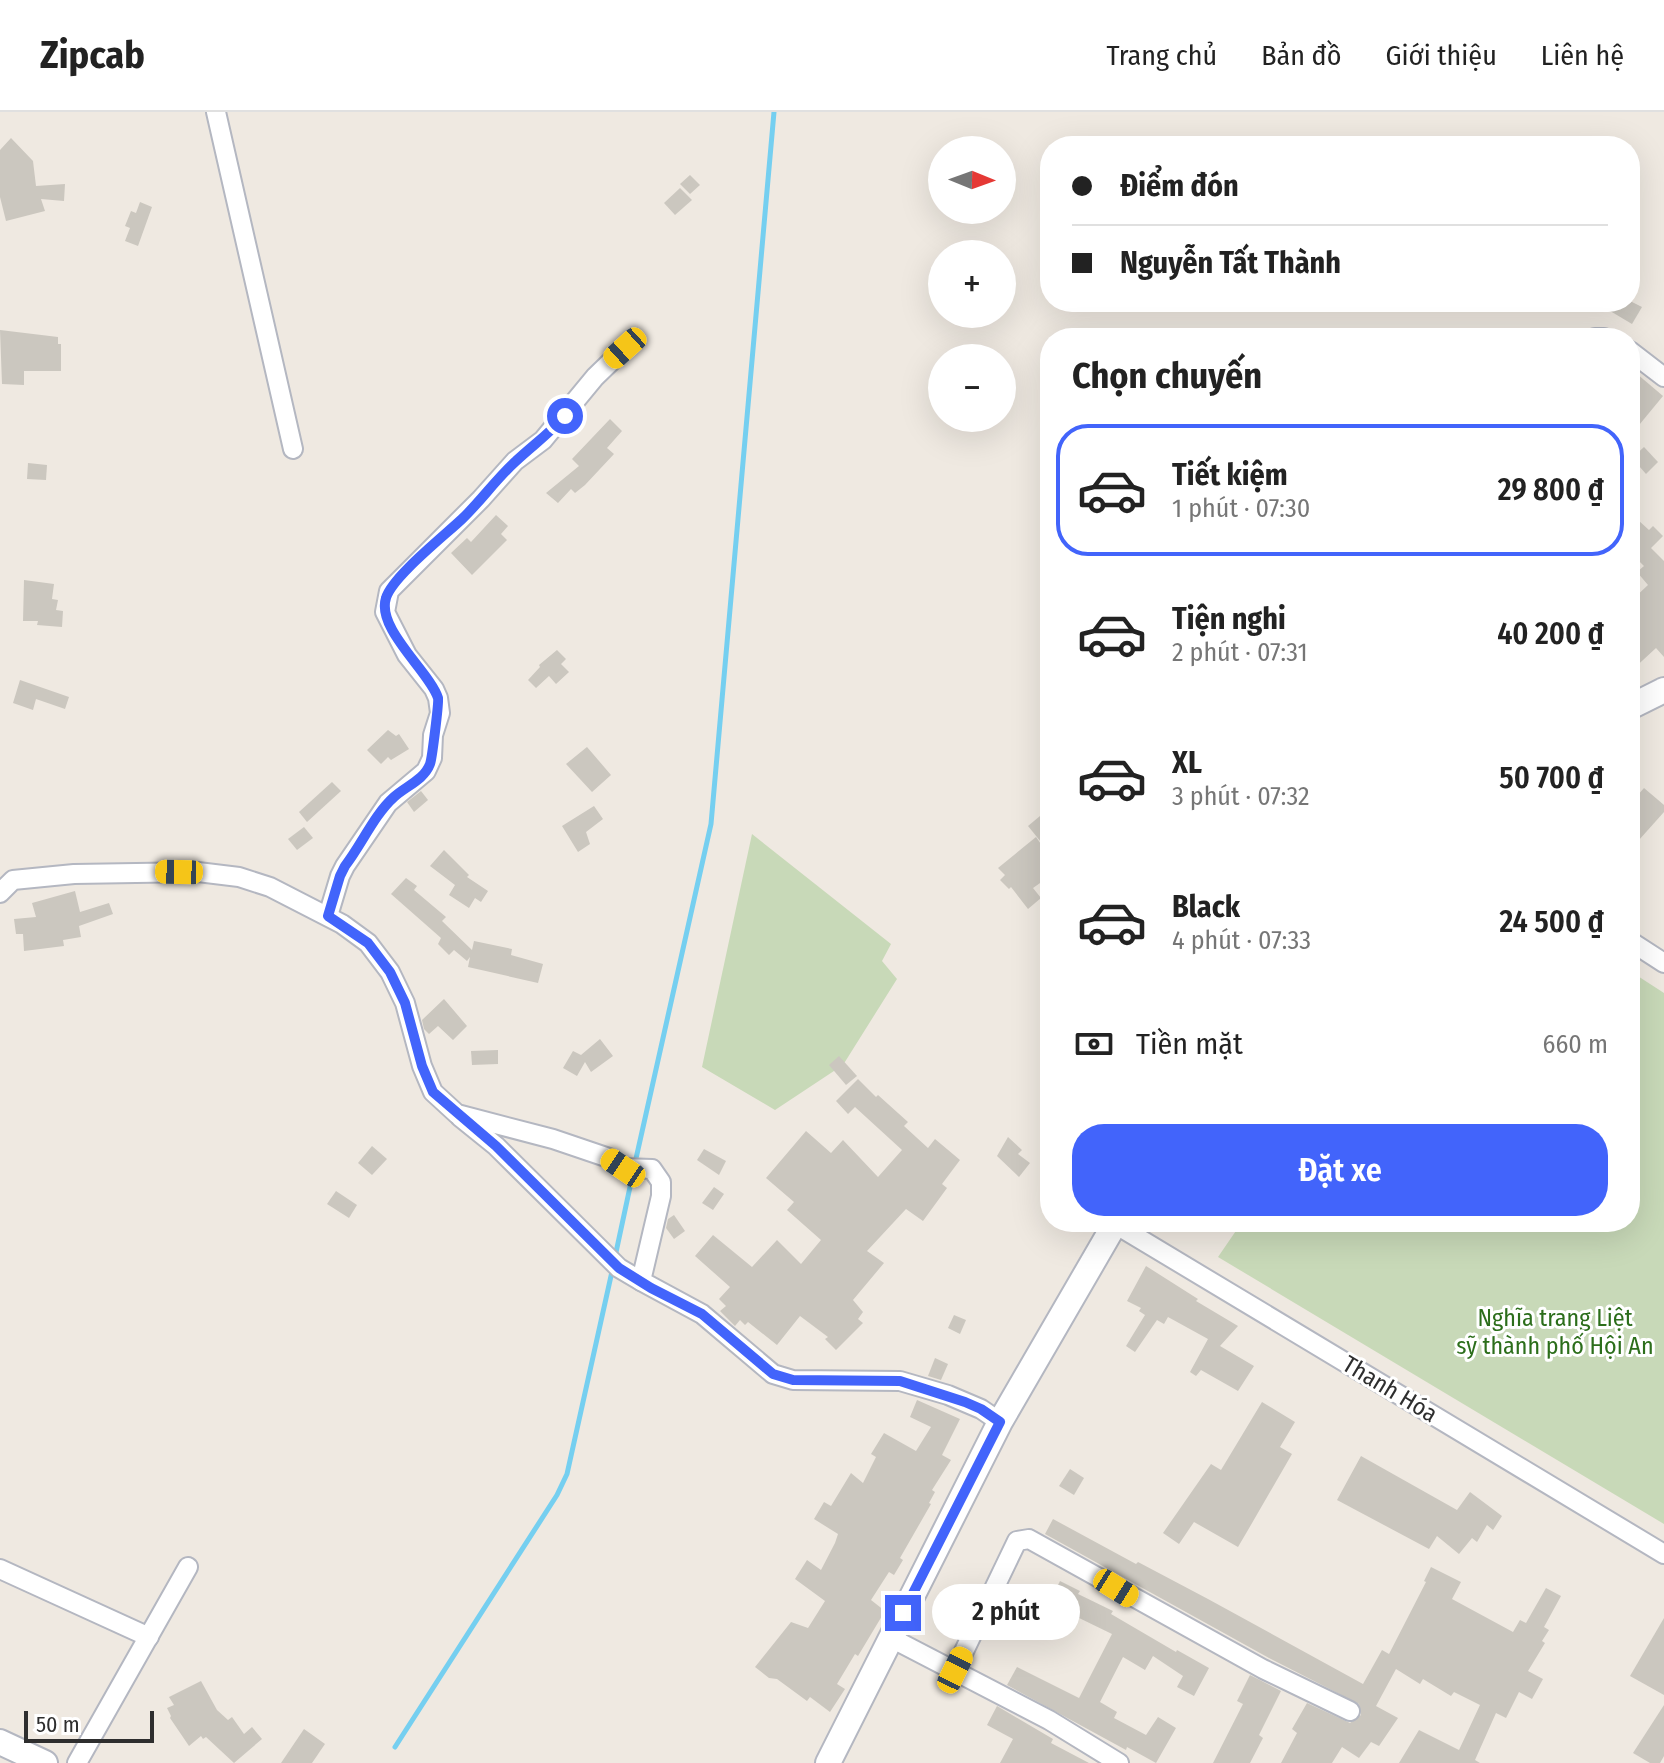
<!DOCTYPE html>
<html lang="vi">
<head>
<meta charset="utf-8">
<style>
  body { margin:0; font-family:"Fira Sans Condensed",sans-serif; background:#f6f6f6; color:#222; height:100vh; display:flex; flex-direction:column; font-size:30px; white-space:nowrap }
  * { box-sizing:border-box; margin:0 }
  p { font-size:26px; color:#767676 }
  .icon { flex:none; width:44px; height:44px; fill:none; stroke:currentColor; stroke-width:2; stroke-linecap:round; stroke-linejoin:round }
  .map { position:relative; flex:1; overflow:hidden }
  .sheet { position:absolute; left:1040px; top:216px; width:600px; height:904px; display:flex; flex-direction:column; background:#fff; border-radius:32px; box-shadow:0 8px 32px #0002 }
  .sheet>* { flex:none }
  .hud { position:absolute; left:1040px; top:24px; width:600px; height:176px; border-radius:32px; box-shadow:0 8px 32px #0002; display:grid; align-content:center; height:176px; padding:0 32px; background:#fff }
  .needle { width:52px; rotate:91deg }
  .fabs { position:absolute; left:928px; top:24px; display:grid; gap:16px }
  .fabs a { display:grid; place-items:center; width:88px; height:88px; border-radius:50%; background:#fff; box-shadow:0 8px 32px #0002; font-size:40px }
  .scale { position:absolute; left:24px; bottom:20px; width:130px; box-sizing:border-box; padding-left:8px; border:4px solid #2e2e2e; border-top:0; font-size:22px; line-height:28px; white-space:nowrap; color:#2e2e2e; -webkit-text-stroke:6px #fff; paint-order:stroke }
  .end { position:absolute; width:36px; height:36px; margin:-18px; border:10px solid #4264fb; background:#fff; box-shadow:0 0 0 4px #fff }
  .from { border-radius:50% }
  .bubble { position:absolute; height:56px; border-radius:28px; background:#fff; box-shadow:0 8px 32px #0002; font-size:26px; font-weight:600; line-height:56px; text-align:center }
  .car { position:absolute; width:24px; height:48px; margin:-24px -12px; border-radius:10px; box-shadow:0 0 6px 2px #0007; background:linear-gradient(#f5c518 24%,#345 0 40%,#f5c518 0 76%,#345 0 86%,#f5c518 0) }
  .hud b { display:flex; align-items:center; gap:28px; height:76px; font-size:30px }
  .hud b+b { border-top:2px solid #e0e0e0 }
  .hud i { width:20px; height:20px; background:#222 }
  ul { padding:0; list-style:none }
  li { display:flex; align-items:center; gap:24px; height:132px; margin:0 16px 12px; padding:0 16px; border:4px solid transparent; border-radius:32px }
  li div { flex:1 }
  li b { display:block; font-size:30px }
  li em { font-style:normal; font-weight:600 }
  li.active { border-color:#4264fb }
  li>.icon { width:72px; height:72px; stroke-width:1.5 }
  h2 { padding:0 32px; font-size:36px; line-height:96px }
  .pay { display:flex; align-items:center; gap:20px; height:88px; padding:0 32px; font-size:30px }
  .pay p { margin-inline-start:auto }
  .cta { display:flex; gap:16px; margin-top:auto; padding:16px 32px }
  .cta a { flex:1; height:92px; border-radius:32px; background:#4264fb; color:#fff; font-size:32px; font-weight:600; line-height:92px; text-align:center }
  header { display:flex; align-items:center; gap:48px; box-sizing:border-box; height:112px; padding:0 40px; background:#fff; border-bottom:2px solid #e0e0e0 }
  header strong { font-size:38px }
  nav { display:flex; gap:44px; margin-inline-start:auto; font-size:28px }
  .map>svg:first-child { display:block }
</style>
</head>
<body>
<header>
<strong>Zipcab</strong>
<nav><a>Trang chủ</a><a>Bản đồ</a><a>Giới thiệu</a><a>Liên hệ</a></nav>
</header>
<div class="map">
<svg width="1664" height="1651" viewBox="0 0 1664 1651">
  <rect width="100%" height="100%" fill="#efe9e1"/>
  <g fill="#c8d9b8">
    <path d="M 752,722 L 891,832 L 882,849 L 897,867 L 843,953 L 775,998 L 702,955 Z"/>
    <path d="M 1630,859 L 1664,881 L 1664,1412 L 1218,1145 L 1242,1110 L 1630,1110 Z"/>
  </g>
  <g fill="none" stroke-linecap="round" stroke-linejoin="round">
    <g stroke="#75cff0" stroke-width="5">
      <path d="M 635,1051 L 711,712 L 774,0"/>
      <path d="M 615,1145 L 633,1061"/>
      <path d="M 395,1635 L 557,1383 L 567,1362 L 613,1155"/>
    </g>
  </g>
  <g fill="#cbc7bf">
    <path d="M 11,26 L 33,49 L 36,74 L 65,72 L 64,89 L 41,87 L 45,99 L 6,109 L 0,85 L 0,38 Z"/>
    <path d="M 690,63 L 700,73 L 690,82 L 680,72 Z"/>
    <path d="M 680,76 L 692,88 L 675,103 L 664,91 Z"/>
    <path d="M 140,90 L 152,95 L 138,134 L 125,129 L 130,116 L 125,114 L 131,99 L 136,101 Z"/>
    <path d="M 1595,190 L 1632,190 L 1642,195 L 1632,212 Z"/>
    <path d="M 0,218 L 58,225 L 58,232 L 61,232 L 61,259 L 24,259 L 24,273 L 2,272 Z"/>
    <path d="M 1630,256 L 1663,284 L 1630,324 Z"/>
    <path d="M 610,307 L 622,319 L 607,336 L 614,342 L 585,373 L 575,381 L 571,377 L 558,391 L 546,381 L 579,354 L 572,347 Z"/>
    <path d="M 1644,335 L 1658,350 L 1646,362 L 1632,346 Z"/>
    <path d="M 28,351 L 47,353 L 46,368 L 27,367 Z"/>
    <path d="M 496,403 L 508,414 L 501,422 L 507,428 L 472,463 L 451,441 L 467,426 L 471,430 Z"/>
    <path d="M 1638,408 L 1649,418 L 1653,414 L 1663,424 L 1651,436 L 1664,449 L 1664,545 L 1656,536 L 1630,560 L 1630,490 L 1648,473 L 1637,460 L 1644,454 L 1630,440 L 1630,417 Z"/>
    <path d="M 24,468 L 54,472 L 52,487 L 58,488 L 56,498 L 63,499 L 62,515 L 37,513 L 38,509 L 23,509 Z"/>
    <path d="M 557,538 L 566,547 L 561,552 L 569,560 L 556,572 L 549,564 L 536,576 L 528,568 L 540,555 L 539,553 Z"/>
    <path d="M 20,568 L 69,585 L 65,597 L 36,587 L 33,598 L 13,591 Z"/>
    <path d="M 388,618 L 396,624 L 399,622 L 409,637 L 391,648 L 388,645 L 381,652 L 367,638 Z"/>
    <path d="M 587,635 L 611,663 L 592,680 L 566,652 Z"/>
    <path d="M 332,670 L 341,679 L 307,710 L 299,700 Z"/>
    <path d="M 1644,676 L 1664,693 L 1664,700 L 1630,738 L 1630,692 Z"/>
    <path d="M 421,679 L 428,688 L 414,700 L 407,690 Z"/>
    <path d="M 594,694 L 603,707 L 586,720 L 590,732 L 578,740 L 562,714 Z"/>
    <path d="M 1040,704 L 1050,716 L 1050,741 L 1028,714 Z"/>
    <path d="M 304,715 L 313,726 L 297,738 L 288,727 Z"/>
    <path d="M 1036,725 L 1050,745 L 1050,764 L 1033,776 L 1041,786 L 1028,797 L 1011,775 L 1009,777 L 1000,768 L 1005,763 L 998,756 Z"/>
    <path d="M 444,738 L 469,763 L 467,765 L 488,779 L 481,790 L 475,786 L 469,796 L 449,783 L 455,773 L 430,754 Z"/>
    <path d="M 406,766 L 417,774 L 414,778 L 446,805 L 442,809 L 472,838 L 474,829 L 512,837 L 511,843 L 543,852 L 538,871 L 468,855 L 470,845 L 467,849 L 454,838 L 449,843 L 438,832 L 441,826 L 391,782 Z"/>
    <path d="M 75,779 L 80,800 L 109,791 L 113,802 L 79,814 L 81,825 L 63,828 L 64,834 L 24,839 L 23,822 L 16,822 L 14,807 L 36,805 L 32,791 Z"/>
    <path d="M 444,887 L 467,914 L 453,928 L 438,914 L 429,922 L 424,917 L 422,908 Z"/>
    <path d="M 600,927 L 613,944 L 591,960 L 585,950 L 577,964 L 563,956 L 573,939 L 581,943 Z"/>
    <path d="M 498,938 L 498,952 L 472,953 L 471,939 Z"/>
    <path d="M 839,944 L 857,964 L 846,973 L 829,953 Z"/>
    <path d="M 858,967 L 876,985 L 878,983 L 908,1010 L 904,1014 L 928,1036 L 935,1027 L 960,1048 L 942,1072 L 947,1076 L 923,1109 L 906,1097 L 867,1139 L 884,1151 L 853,1188 L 863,1200 L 858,1207 L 863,1211 L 836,1238 L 825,1227 L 828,1225 L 800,1204 L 777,1233 L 748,1210 L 745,1213 L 740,1208 L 735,1214 L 720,1199 L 726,1194 L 719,1187 L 730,1175 L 695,1144 L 713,1123 L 752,1155 L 777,1128 L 801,1152 L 821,1128 L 787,1098 L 794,1090 L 766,1066 L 806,1019 L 831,1041 L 843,1028 L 878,1065 L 902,1038 L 855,995 L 848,1002 L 836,989 Z"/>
    <path d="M 1008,1025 L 1022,1038 L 1018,1042 L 1030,1051 L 1019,1065 L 997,1044 Z"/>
    <path d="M 372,1034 L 387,1047 L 372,1063 L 358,1051 Z"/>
    <path d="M 704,1037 L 726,1049 L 719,1063 L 697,1048 Z"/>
    <path d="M 714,1075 L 724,1082 L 713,1098 L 702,1091 Z"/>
    <path d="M 336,1079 L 357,1093 L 349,1106 L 327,1092 Z"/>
    <path d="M 674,1103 L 685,1119 L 674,1127 L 666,1116 L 668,1107 Z"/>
    <path d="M 1146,1154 L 1198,1187 L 1196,1189 L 1238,1214 L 1220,1234 L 1254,1254 L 1238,1279 L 1201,1258 L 1196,1264 L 1190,1260 L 1208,1227 L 1168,1205 L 1164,1212 L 1157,1208 L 1135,1240 L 1126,1234 L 1145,1203 L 1139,1199 L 1141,1196 L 1127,1189 Z"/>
    <path d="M 954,1203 L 966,1208 L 960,1222 L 948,1216 Z"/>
    <path d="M 935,1246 L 948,1252 L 941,1268 L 928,1264 Z"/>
    <path d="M 917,1288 L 960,1307 L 942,1343 L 951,1348 L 932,1378 L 935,1380 L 929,1391 L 931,1392 L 900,1446 L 903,1448 L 894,1463 L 889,1460 L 871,1488 L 885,1499 L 858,1544 L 855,1542 L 837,1572 L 845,1577 L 830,1600 L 810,1585 L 807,1589 L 777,1567 L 769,1566 L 755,1555 L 791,1510 L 808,1516 L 825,1489 L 795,1467 L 807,1448 L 821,1458 L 835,1431 L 838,1422 L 814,1407 L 824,1390 L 831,1394 L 851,1361 L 863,1371 L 876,1345 L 871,1342 L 884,1321 L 916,1339 L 931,1315 L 910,1305 Z"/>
    <path d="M 1262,1290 L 1295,1310 L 1280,1335 L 1292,1342 L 1248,1418 L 1238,1435 L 1194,1410 L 1179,1432 L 1163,1421 L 1211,1352 L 1221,1358 Z"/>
    <path d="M 1361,1344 L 1457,1398 L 1470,1380 L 1502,1404 L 1493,1418 L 1487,1413 L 1477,1430 L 1472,1426 L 1459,1442 L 1437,1424 L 1429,1437 L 1337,1388 Z"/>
    <path d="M 1070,1357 L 1084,1366 L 1074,1383 L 1059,1374 Z"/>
    <path d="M 1053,1407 L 1136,1452 L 1138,1450 L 1208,1487 L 1363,1572 L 1382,1538 L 1389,1542 L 1426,1470 L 1424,1469 L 1431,1455 L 1461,1470 L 1452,1487 L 1513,1520 L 1520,1508 L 1526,1511 L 1546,1476 L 1561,1484 L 1544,1515 L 1549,1518 L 1542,1529 L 1545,1531 L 1528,1559 L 1543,1567 L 1532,1587 L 1519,1580 L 1506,1606 L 1496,1601 L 1475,1648 L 1480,1651 L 1399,1651 L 1419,1618 L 1459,1638 L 1480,1593 L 1454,1580 L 1451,1584 L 1423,1567 L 1420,1572 L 1396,1557 L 1376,1594 L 1398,1606 L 1379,1634 L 1371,1630 L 1359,1646 L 1342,1635 L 1332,1651 L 1281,1651 L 1297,1621 L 1292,1617 L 1307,1591 L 1350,1611 L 1361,1603 L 1359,1592 L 1269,1546 L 1045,1422 Z"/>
    <path d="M 1060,1469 L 1080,1479 L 1078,1482 L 1113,1499 L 1111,1502 L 1176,1540 L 1177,1538 L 1209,1556 L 1194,1584 L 1177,1575 L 1183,1564 L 1153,1544 L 1145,1558 L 1123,1545 L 1100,1590 L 1117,1600 L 1114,1606 L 1146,1623 L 1158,1605 L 1176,1616 L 1156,1651 L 1127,1635 L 1126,1638 L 1007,1573 L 1017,1555 L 1079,1586 L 1112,1522 L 1075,1504 L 1078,1498 L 1052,1485 Z"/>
    <path d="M 1664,1506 L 1664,1583 L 1630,1564 Z"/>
    <path d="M 1250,1563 L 1281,1579 L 1259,1623 L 1263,1626 L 1250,1651 L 1213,1651 L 1243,1592 L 1237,1589 Z"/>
    <path d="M 201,1569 L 217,1598 L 228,1608 L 232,1605 L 244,1622 L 252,1615 L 262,1627 L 234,1651 L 206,1625 L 203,1627 L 201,1624 L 189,1634 L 170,1606 L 171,1604 L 167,1596 L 174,1593 L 169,1585 Z"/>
    <path d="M 1664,1593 L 1664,1644 L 1660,1651 L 1650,1651 L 1633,1641 Z"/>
    <path d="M 997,1594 L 1053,1627 L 1051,1631 L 1089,1651 L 1000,1651 L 1013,1627 L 987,1613 Z"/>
    <path d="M 304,1617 L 325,1632 L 312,1651 L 281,1651 Z"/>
  </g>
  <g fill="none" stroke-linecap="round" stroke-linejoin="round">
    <g stroke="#b4b7c1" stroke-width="22">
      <g id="street">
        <path d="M 216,0 L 293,337"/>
        <path d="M 1595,226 L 1604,226"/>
        <path d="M 1630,239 L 1664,265"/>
        <path d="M 0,781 L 13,768 L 74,762 L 198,760 L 239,765 L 270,775 L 342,812 L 368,831 L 390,860 L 405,891 L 422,954 L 433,980 L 457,1002 L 553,1027 L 609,1046 L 623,1056 L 652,1057 L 661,1070 L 661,1084 L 641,1169 L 702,1202 L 773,1262 L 793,1268 L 900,1269 L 948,1283 L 981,1297 L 1000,1310"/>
        <path d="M 328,804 L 340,764 L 345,754 L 388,691 L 426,659 L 432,646 L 433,623 L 440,601 L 438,586 L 434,577 L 407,543 L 385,500 L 389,479 L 481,387 L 515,349 L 543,328 L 595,265 L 625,236"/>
        <path d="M 1630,829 L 1664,851"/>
        <path d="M 460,1005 L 496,1034 L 619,1156 L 641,1169"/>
        <path d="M 1115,1112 L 1664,1442"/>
        <path d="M 0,1457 L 149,1525"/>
        <path d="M 891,1526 L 1049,1608 L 1119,1651"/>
        <path d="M 955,1558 L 1017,1429 L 1029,1427 L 1263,1557 L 1350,1599"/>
        <path d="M 77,1651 L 188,1455"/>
      </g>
    </g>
    <g stroke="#b4b7c1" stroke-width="28">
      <g id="secondary">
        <path d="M 1630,595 L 1664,578"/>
        <path d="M 0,1630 L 45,1651"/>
        <path d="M 828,1651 L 1000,1310 L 1116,1110"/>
      </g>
    </g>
    <use href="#street" stroke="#fff" stroke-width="18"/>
    <use href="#secondary" stroke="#fff" stroke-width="24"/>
  </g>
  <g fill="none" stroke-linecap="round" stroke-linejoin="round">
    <path stroke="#4264fb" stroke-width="10" d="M 565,304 C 549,322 533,333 516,349 C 496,367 481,389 462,407 C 444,424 392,465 386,486 C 376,517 430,560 438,586 C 439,590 432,647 430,652 C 424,668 406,674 394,685 C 374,703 362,732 345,754 L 340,764 L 328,804 L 368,831 L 390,860 L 405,891 L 422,954 L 433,980 L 496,1034 L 619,1156 L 651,1176 L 702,1202 L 773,1262 L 793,1268 L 900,1269 L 965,1290 L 981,1297 L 1000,1310 L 903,1501"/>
  </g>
  <g text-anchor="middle" stroke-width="6" stroke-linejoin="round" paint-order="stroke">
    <g font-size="24" fill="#2c6e1b" stroke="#fff">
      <text x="1555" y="1214">Nghĩa trang Liệt<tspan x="1555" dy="28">sỹ thành phố Hội An</tspan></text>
    </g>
    <g font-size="24" fill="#2e2e2e" stroke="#fff">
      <text transform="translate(1390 1277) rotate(31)" y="8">Thanh Hóa</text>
    </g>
  </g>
</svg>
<div class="fabs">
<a><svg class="needle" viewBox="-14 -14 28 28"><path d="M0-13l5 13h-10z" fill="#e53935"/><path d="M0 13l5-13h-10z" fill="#767676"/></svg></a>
<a>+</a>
<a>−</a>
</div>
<div class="scale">50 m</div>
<i class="end from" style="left:565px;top:304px"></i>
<i class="end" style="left:903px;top:1501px"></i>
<div class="bubble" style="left:932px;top:1472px;width:148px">2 phút</div>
<i class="car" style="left:625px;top:236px;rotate:228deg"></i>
<i class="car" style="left:179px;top:760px;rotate:271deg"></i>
<i class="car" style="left:623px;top:1056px;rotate:304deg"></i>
<i class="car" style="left:1116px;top:1476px;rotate:122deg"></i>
<i class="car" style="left:955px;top:1558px;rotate:26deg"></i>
<div class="hud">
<b><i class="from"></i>Điểm đón</b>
<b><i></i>Nguyễn Tất Thành</b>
</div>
<section class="sheet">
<h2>Chọn chuyến</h2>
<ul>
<li class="active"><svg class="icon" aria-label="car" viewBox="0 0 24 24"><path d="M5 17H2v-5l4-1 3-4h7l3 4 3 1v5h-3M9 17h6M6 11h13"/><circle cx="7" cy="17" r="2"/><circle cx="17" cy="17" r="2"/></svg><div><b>Tiết kiệm</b><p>1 phút · 07:30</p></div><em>29 800 ₫</em></li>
<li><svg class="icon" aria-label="car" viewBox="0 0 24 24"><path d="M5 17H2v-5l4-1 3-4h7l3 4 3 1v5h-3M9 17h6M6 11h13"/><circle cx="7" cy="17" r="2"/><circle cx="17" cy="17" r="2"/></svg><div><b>Tiện nghi</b><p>2 phút · 07:31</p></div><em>40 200 ₫</em></li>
<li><svg class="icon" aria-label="car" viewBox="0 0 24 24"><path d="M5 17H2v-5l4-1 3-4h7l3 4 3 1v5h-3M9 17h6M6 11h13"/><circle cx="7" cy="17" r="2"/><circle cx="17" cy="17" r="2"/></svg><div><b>XL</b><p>3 phút · 07:32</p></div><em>50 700 ₫</em></li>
<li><svg class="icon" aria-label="car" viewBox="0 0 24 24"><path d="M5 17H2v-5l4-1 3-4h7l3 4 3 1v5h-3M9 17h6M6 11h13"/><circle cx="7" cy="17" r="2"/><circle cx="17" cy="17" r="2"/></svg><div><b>Black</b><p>4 phút · 07:33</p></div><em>24 500 ₫</em></li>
</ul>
<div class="pay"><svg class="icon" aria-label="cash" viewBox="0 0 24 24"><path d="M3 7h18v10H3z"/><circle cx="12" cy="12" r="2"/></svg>Tiền mặt<p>660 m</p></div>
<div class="cta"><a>Đặt xe</a></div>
</section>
</div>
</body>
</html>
